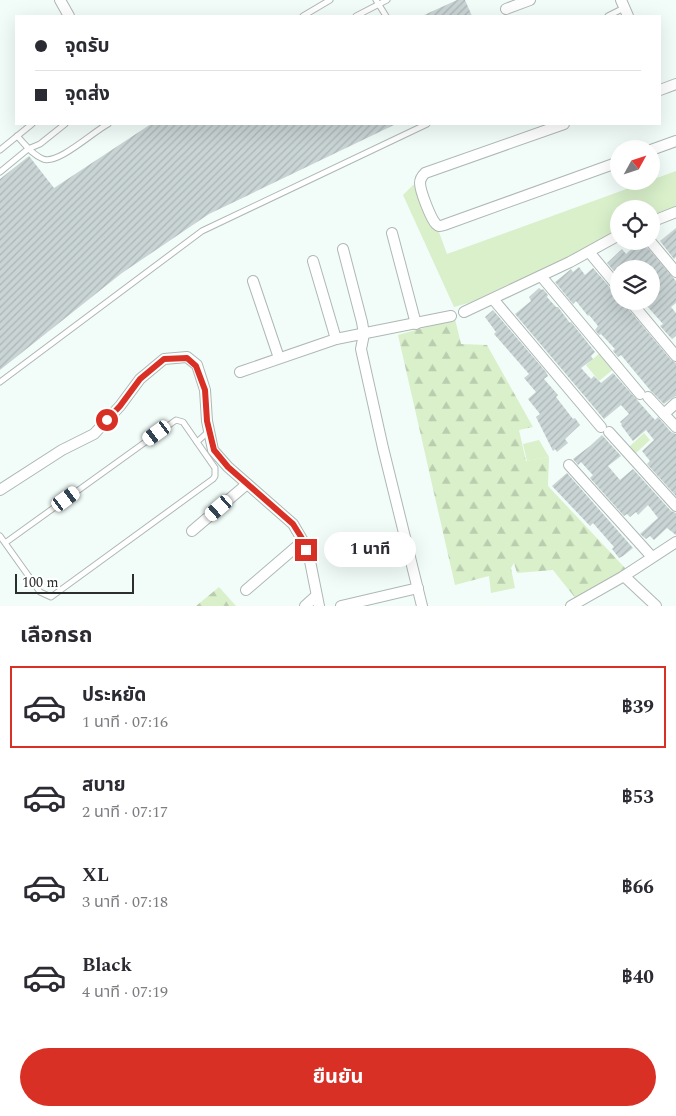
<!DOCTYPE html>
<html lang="th">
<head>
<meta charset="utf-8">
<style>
  body { margin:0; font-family:Spectral,"Noto Sans Thai",serif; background:#f7f7f7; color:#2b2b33; height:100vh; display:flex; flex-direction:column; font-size:19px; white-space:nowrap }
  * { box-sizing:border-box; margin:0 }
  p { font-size:16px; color:#7c7c81 }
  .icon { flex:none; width:28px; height:28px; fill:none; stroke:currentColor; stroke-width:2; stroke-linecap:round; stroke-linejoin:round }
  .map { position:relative; height:606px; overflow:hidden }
  .panel { display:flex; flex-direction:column; background:#fff; flex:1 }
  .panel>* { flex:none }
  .guide { position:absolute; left:15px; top:15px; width:646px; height:110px; border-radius:0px; box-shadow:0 5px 20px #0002; display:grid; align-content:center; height:110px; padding:0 20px; background:#fff }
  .needle { width:32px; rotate:50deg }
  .controls { position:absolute; left:610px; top:140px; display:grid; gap:10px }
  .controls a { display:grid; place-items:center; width:50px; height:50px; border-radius:50%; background:#fff; box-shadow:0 5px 20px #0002; font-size:25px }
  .scale { position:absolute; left:15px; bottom:12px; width:119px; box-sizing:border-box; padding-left:5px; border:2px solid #2a2e2d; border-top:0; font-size:14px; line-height:18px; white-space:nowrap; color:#2a2e2d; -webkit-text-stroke:4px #fff; paint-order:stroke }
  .end { position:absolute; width:22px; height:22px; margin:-11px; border:6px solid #d93025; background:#fff; box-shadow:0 0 0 2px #fff }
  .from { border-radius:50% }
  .bubble { position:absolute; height:35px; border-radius:18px; background:#fff; box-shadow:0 5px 20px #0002; font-size:16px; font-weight:700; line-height:35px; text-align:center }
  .car { position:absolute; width:15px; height:30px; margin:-15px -8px; border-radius:6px; box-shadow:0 0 4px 1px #0007; background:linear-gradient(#fff 24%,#345 0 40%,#fff 0 76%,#345 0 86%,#fff 0) }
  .guide b { display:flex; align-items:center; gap:18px; height:48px; font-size:19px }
  .guide b+b { border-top:1px solid #e1e1e2 }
  .guide i { width:12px; height:12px; background:#2b2b33 }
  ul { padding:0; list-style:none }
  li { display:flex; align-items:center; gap:15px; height:82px; margin:0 10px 8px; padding:0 10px; border:2px solid transparent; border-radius:0px }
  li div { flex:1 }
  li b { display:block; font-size:19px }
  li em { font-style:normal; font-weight:700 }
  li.current { border-color:#d93025 }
  li>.icon { width:45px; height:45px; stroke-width:1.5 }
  h2 { padding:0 20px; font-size:22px; line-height:60px }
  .cta { display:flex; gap:10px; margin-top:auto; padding:10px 20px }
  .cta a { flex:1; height:58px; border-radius:30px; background:#d93025; color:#fff; font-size:20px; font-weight:700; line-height:58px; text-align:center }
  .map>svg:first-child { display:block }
</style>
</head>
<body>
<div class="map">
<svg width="676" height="606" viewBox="0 0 676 606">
  <defs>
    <pattern id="forest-firs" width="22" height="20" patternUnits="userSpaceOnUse" patternTransform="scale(1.25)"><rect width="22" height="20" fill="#d9f0cb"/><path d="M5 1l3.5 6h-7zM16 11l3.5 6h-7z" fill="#baceaf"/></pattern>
    <pattern id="building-hatch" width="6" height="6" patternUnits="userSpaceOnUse" patternTransform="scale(1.25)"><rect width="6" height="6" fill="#c9d4d4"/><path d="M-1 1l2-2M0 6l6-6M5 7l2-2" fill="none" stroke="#adb6b6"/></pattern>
  </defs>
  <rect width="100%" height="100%" fill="#f2fdf9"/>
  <g fill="#d9f0cb">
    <path d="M 676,171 L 676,207 L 651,217 L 651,209 L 619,209 L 619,229 L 574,255 L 472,302 L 454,307 L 403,195 L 413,185 L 418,186 L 434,227 L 439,232 L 447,254 Z"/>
    <path d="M 601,352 L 615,368 L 599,381 L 586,365 Z"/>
    <path d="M 539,440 L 549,457 L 527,461 L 523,444 Z"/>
  </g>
  <g fill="url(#forest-firs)">
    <path d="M 455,319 L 461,344 L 487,345 L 533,427 L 519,430 L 526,461 L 549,457 L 548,486 L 626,569 L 576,599 L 553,570 L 517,573 L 514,563 L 511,568 L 515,588 L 491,593 L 489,576 L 455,585 L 398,335 Z"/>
    <path d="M 644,433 L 650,440 L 635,454 L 629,447 Z"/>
    <path d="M 219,587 L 236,606 L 196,606 Z"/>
  </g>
  <g fill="url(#building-hatch)">
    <path d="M 457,0 L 465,0 L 472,16 L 422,16 Z"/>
    <path d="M 151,124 L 396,124 L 209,214 L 122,273 L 0,370 L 0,179 L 29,156 L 54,188 Z"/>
    <path d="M 676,228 L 676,257 L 674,259 L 660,241 Z"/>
    <path d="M 640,241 L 643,241 L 645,245 L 676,281 L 676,303 L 671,307 L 676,313 L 676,336 L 672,339 L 660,326 L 663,324 L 646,305 L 651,301 L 651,269 L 619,269 L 619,277 L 607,263 L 622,249 L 626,254 Z"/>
    <path d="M 579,267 L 585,275 L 593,268 L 614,292 L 619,295 L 619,301 L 623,301 L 625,305 L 671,360 L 676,363 L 676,396 L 672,398 L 664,404 L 650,390 L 621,355 L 618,357 L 613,351 L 615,349 L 601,334 L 599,335 L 595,330 L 598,326 L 589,315 L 588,316 L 576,301 L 573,304 L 555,282 L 570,270 L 571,269 L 573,272 Z"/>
    <path d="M 539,288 L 542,290 L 543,289 L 548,295 L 547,297 L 556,307 L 558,307 L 570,323 L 571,322 L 595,352 L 591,356 L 593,359 L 581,368 L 591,379 L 594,376 L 601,383 L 613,373 L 655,420 L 658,417 L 671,432 L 676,434 L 676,496 L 647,464 L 650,461 L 642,451 L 654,440 L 646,430 L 633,441 L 621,425 L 622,424 L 620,422 L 629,414 L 621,405 L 604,419 L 515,314 L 531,301 L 529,297 Z"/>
    <path d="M 493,310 L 546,372 L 548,376 L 544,379 L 558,395 L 556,397 L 573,419 L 575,418 L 580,425 L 565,439 L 568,443 L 557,452 L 555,449 L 553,451 L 536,417 L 540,414 L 528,399 L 536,392 L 524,378 L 529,374 L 494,334 L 496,332 L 485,317 Z"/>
    <path d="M 602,435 L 621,456 L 608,466 L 620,480 L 633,469 L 671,511 L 676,513 L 676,535 L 667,528 L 654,540 L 650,536 L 646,539 L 640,534 L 658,518 L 648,505 L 638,515 L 636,512 L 630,517 L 627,514 L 624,516 L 590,478 L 593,475 L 590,472 L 581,462 L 578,465 L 573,459 L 590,446 Z"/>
    <path d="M 567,473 L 633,548 L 623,556 L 619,558 L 612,549 L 614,547 L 593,523 L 590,526 L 552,486 Z"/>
  </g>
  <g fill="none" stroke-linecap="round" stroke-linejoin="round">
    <g stroke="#aeb8b5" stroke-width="7">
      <g id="service">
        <path d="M 376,0 L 386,16"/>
        <path d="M 303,16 L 330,0"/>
        <path d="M 356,16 L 387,0"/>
        <path d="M 608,16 L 624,8"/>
        <path d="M 17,136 C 25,144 32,155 43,159 C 58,165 94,131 108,124"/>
        <path d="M 0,150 L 32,124"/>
        <path d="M 0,172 L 28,149 L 40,144 L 65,124"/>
        <path d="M 0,382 L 202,231 L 427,124"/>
        <path d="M 197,442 L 209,431"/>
        <path d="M 0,536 L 40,592 L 51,597 L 213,479 L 215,476 L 215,468 L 183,422 L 176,420 L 5,543"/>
      </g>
    </g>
    <g stroke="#aeb8b5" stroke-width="12">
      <g id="minor">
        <path d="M 60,0 L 69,16"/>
        <path d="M 621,0 L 628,16"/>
        <path d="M 506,9 L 530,0"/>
        <path d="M 660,90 L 676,84"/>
        <path d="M 564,124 L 425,173 C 422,176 420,179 420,183 C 420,191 431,219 436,224 C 439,227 440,226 444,225 L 619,162"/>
        <path d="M 651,150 L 676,141"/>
        <path d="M 651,222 L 676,212"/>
        <path d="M 392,233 L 416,324"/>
        <path d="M 650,241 L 676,272"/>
        <path d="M 343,249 L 362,322 L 364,334 L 361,349 L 383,448 L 422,606"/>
        <path d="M 589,252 L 619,288"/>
        <path d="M 313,261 L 336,339"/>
        <path d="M 541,276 L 640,394"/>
        <path d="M 253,281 L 279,358"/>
        <path d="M 493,299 L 601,427"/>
        <path d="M 630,301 L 676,356"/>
        <path d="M 464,312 L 570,262 L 619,235"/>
        <path d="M 240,372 L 336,339 L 451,316"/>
        <path d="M 648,397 L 676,427"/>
        <path d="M 664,414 L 676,403"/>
        <path d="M 609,432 L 676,506"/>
        <path d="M 569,465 L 652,557"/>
        <path d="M 0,490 L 62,450 L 94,434 L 120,406 L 140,379 L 164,359 L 187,357 L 197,365 L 205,390 L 207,421 L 213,450 L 228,467 L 293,524 L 303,541 L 310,561 L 319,606"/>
        <path d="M 192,531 L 247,484"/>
        <path d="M 624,576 L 676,542"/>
        <path d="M 246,590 L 303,541"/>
        <path d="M 305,606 L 316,596"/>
        <path d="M 341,606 L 418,588"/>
        <path d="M 571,606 L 624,576 L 656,606"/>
      </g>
    </g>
    <use href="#service" stroke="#fff" stroke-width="5"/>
    <use href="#minor" stroke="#fff" stroke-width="10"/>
  </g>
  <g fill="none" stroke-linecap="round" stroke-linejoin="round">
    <path stroke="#d93025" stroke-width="6" d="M 107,420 L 120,406 L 140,379 L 164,359 L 187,358 L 196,366 L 205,390 L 207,421 L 214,450 L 228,467 L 293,524 L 303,540 L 306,550"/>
  </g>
</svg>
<div class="controls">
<a><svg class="needle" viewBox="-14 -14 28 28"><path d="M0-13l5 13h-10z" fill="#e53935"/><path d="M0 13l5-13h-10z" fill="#7c7c81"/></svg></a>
<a><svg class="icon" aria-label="locate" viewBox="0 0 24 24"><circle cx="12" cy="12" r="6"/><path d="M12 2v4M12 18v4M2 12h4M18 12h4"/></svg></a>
<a><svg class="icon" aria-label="layers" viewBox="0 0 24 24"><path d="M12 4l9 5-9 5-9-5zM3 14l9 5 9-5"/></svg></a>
</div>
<div class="scale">100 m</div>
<i class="end from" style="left:107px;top:420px"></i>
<i class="end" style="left:306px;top:550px"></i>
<div class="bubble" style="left:324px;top:532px;width:92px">1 นาที</div>
<i class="car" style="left:157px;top:433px;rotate:234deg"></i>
<i class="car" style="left:66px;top:499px;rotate:54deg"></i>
<i class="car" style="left:219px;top:508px;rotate:229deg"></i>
<div class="guide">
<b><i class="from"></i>จุดรับ</b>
<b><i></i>จุดส่ง</b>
</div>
</div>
<section class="panel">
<h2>เลือกรถ</h2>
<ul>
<li class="current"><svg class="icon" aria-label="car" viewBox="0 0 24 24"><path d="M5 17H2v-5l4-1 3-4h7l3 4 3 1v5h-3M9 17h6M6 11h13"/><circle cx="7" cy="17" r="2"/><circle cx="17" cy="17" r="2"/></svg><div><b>ประหยัด</b><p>1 นาที · 07:16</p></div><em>฿39</em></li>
<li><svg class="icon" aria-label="car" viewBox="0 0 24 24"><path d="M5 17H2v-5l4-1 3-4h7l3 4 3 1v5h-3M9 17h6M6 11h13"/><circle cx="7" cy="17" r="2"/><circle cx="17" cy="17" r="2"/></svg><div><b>สบาย</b><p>2 นาที · 07:17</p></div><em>฿53</em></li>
<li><svg class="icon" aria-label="car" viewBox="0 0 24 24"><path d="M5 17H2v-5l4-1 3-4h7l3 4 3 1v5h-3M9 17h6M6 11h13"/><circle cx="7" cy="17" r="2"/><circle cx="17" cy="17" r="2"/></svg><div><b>XL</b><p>3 นาที · 07:18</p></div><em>฿66</em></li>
<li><svg class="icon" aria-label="car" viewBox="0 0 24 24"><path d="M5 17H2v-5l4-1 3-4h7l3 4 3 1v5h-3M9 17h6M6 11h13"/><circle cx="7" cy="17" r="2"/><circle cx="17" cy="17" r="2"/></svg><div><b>Black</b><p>4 นาที · 07:19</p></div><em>฿40</em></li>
</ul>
<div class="cta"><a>ยืนยัน</a></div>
</section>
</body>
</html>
